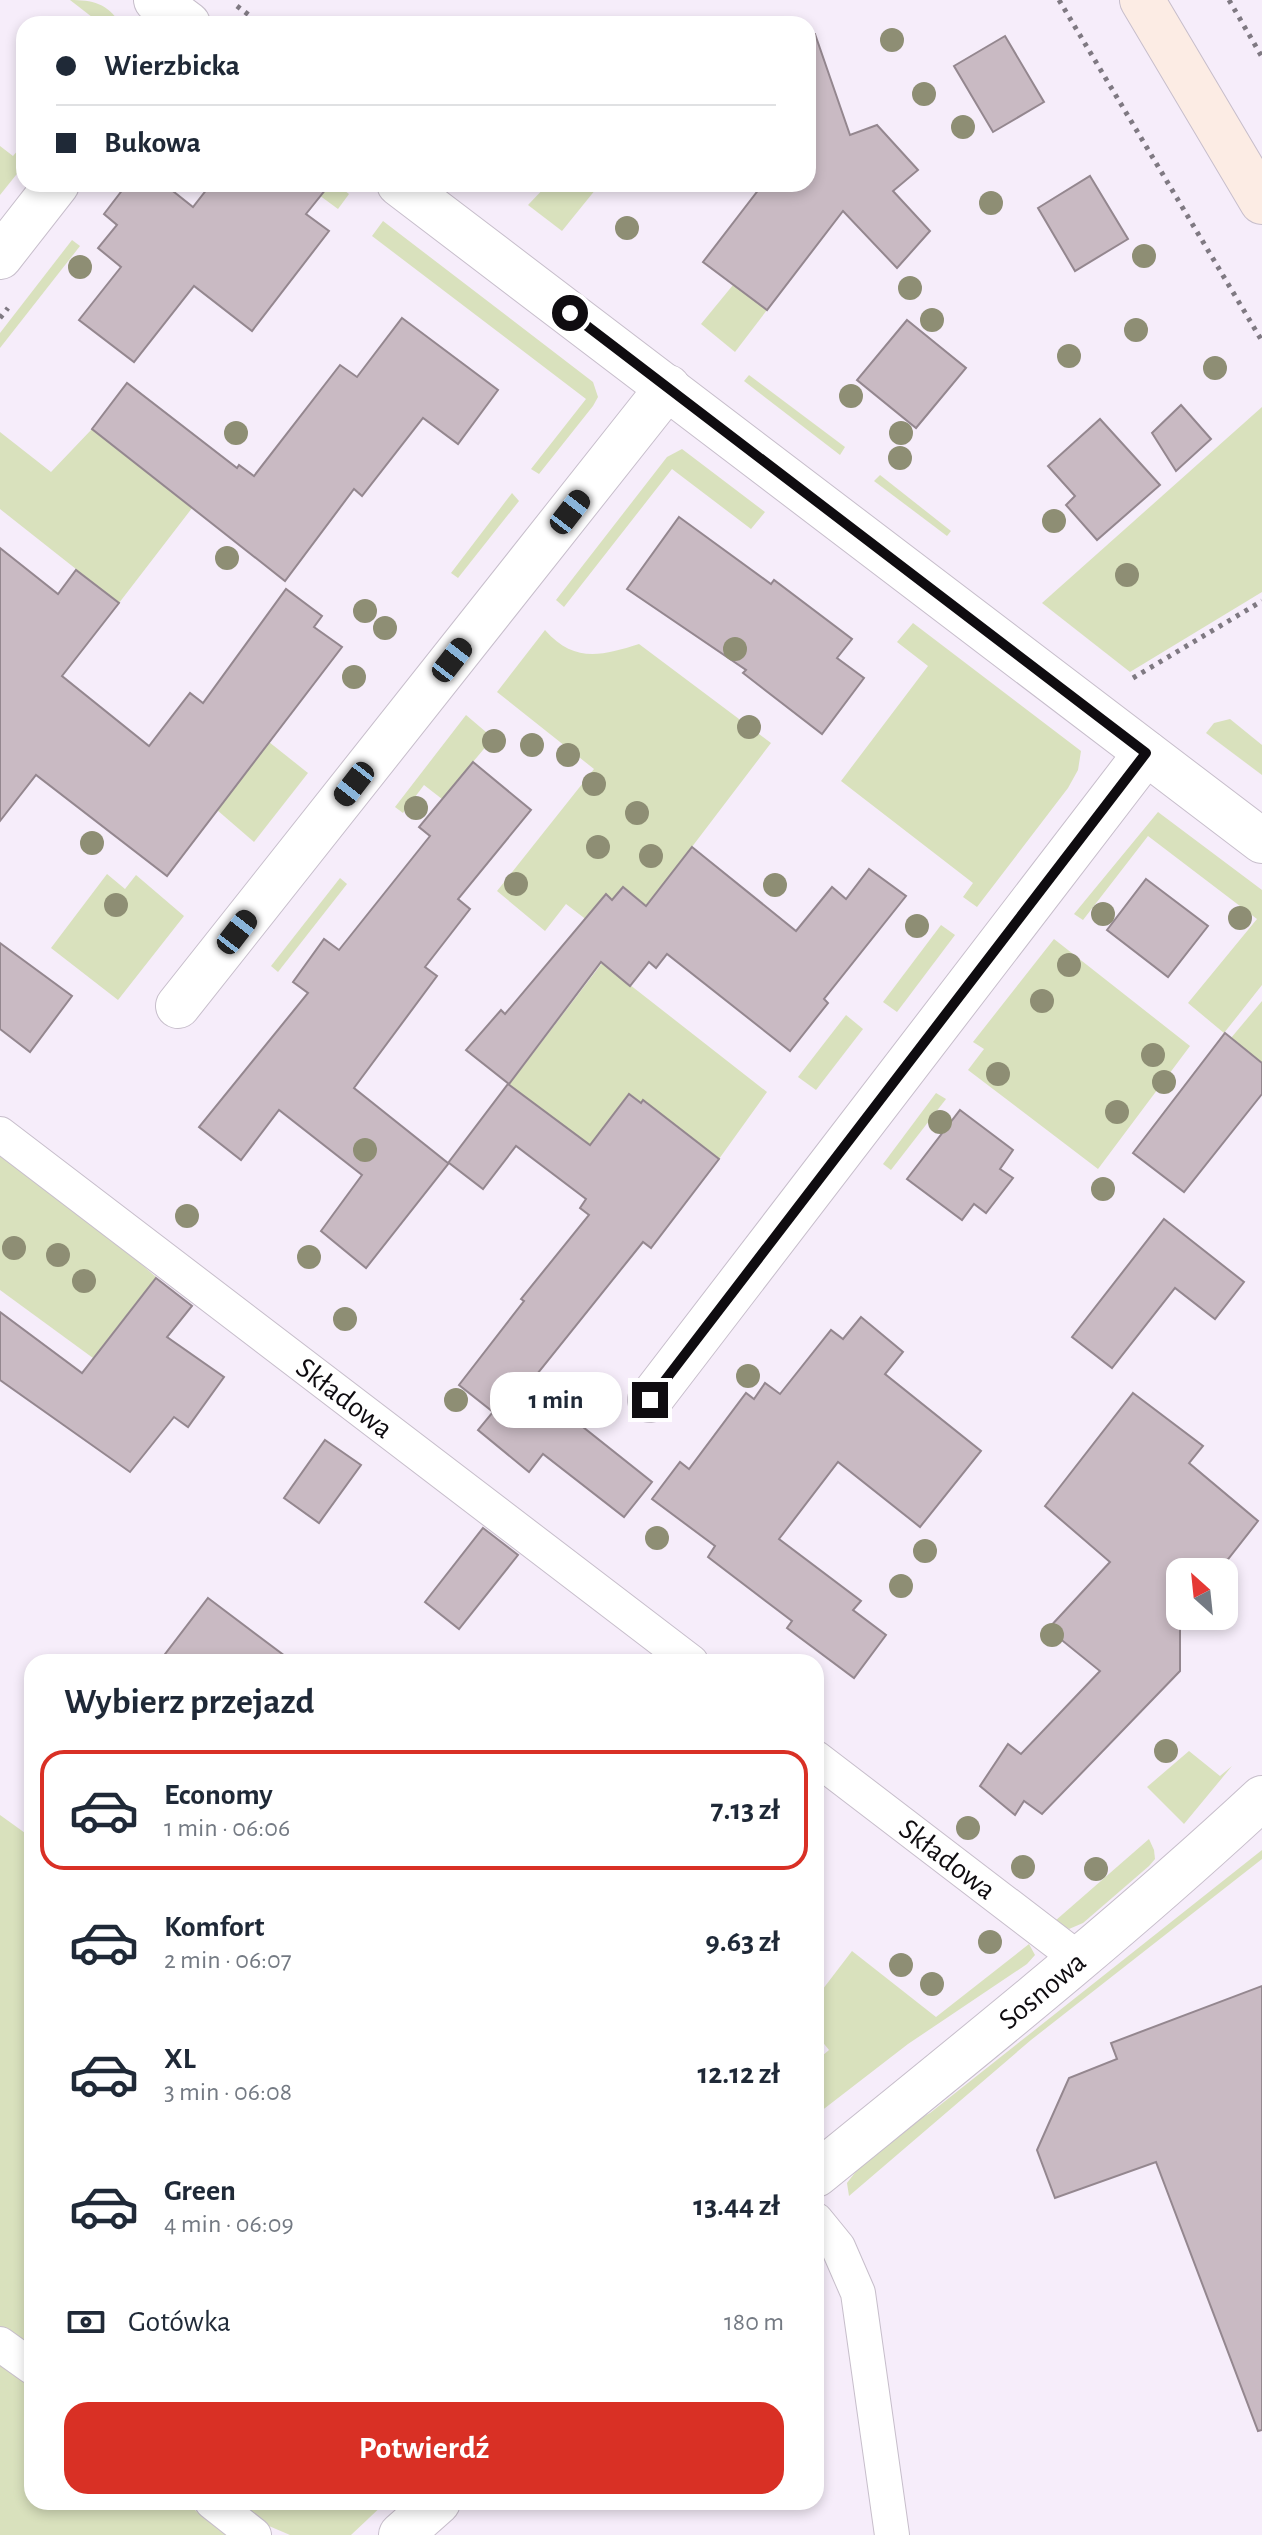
<!DOCTYPE html>
<html lang="pl">
<head>
<meta charset="utf-8">
<style>
  body { margin:0; font-family:"Alegreya Sans",sans-serif; background:#f2f2f3; color:#1f2937; height:100vh; display:flex; flex-direction:column; font-size:30px; white-space:nowrap }
  * { box-sizing:border-box; margin:0 }
  p { font-size:26px; color:#747a83 }
  .icon { flex:none; width:44px; height:44px; fill:none; stroke:currentColor; stroke-width:2; stroke-linecap:round; stroke-linejoin:round }
  .map { position:relative; flex:1; overflow:hidden }
  .side { position:absolute; left:24px; top:1654px; width:800px; height:856px; display:flex; flex-direction:column; background:#fff; border-radius:24px; box-shadow:0 4px 12px #0003 }
  .side>* { flex:none }
  .top-card { position:absolute; left:16px; top:16px; width:800px; height:176px; border-radius:24px; box-shadow:0 4px 12px #0003; display:grid; align-content:center; height:176px; padding:0 40px; background:#fff }
  .needle { width:52px; rotate:333deg }
  .fabs { position:absolute; left:1166px; top:1558px; display:grid; gap:16px }
  .fabs a { display:grid; place-items:center; width:72px; height:72px; border-radius:16px; background:#fff; box-shadow:0 4px 12px #0003; font-size:40px }
  .end { position:absolute; width:36px; height:36px; margin:-18px; border:10px solid #0f0c10; background:#fff; box-shadow:0 0 0 4px #fff }
  .from { border-radius:50% }
  .bubble { position:absolute; height:56px; border-radius:24px; background:#fff; box-shadow:0 4px 12px #0003; font-size:26px; font-weight:700; line-height:56px; text-align:center }
  .car { position:absolute; width:24px; height:48px; margin:-24px -12px; border-radius:10px; box-shadow:0 0 6px 2px #0007; background:linear-gradient(#222 24%,#8ab4d8 0 40%,#222 0 76%,#8ab4d8 0 86%,#222 0) }
  .top-card b { display:flex; align-items:center; gap:28px; height:76px; font-size:30px }
  .top-card b+b { border-top:2px solid #e0e1e3 }
  .top-card i { width:20px; height:20px; background:#1f2937 }
  ul { padding:0; list-style:none }
  li { display:flex; align-items:center; gap:24px; height:120px; margin:0 16px 12px; padding:0 24px; border:4px solid transparent; border-radius:24px }
  li div { flex:1 }
  li b { display:block; font-size:30px }
  li em { font-style:normal; font-weight:700 }
  li.selected { border-color:#d93025 }
  li>.icon { width:72px; height:72px; stroke-width:1.5 }
  h2 { padding:0 40px; font-size:36px; line-height:96px }
  .pay { display:flex; align-items:center; gap:20px; height:88px; padding:0 40px; font-size:30px }
  .pay p { margin-inline-start:auto }
  .action { display:flex; gap:16px; margin-top:auto; padding:16px 40px }
  .action a { flex:1; height:92px; border-radius:24px; background:#d93025; color:#fff; font-size:32px; font-weight:700; line-height:92px; text-align:center }
  .map>svg:first-child { display:block }
</style>
</head>
<body>
<div class="map">
<svg width="1262" height="2535" viewBox="0 0 1262 2535">
  <rect width="100%" height="100%" fill="#f6edfa"/>
  <g fill="#d9e1bd">
    <path d="M 70,0 C 92,0 108,3 120,24 L 101,24 Z"/>
    <path d="M 24,143 L 24,165 L 0,195 L 0,146 L 13,156 Z"/>
    <path d="M 304,184 L 336,184 L 349,194 L 338,209 Z"/>
    <path d="M 548,184 L 600,184 L 562,231 L 528,205 Z"/>
    <path d="M 383,221 L 593,382 L 598,397 L 593,406 L 539,474 L 531,469 L 586,399 L 372,236 Z"/>
    <path d="M 72,240 L 80,246 L 0,348 L 0,333 Z"/>
    <path d="M 733,285 L 767,310 L 735,352 L 701,324 Z"/>
    <path d="M 749,375 L 845,447 L 840,455 L 744,381 Z"/>
    <path d="M 1262,407 L 1262,592 L 1130,672 L 1042,603 Z"/>
    <path d="M 92,429 L 136,462 L 209,486 L 119,603 L 0,509 L 0,432 L 51,472 Z"/>
    <path d="M 682,449 L 765,512 L 751,529 L 672,469 L 564,607 L 556,600 L 667,457 Z"/>
    <path d="M 880,475 L 951,531 L 947,536 L 874,481 Z"/>
    <path d="M 512,493 L 519,501 L 458,578 L 451,573 Z"/>
    <path d="M 913,623 L 1081,751 L 1078,770 L 1068,788 L 977,907 L 963,897 L 973,883 L 841,781 L 928,666 L 897,642 Z"/>
    <path d="M 545,630 C 574,663 601,656 639,644 L 771,743 L 647,906 L 623,887 L 592,924 L 566,904 L 545,931 L 497,891 L 594,769 L 497,692 Z"/>
    <path d="M 466,715 L 493,738 L 442,799 L 424,785 L 403,813 L 395,807 Z"/>
    <path d="M 1230,719 L 1262,745 L 1262,775 L 1206,733 L 1214,723 Z"/>
    <path d="M 269,742 L 308,773 L 254,842 L 217,810 Z"/>
    <path d="M 1158,812 L 1262,890 L 1262,985 L 1224,1033 L 1188,1003 L 1257,919 L 1148,836 L 1083,920 L 1074,914 Z"/>
    <path d="M 107,874 L 125,889 L 136,875 L 184,916 L 118,1000 L 51,948 Z"/>
    <path d="M 340,878 L 347,884 L 278,972 L 271,966 Z"/>
    <path d="M 941,925 L 955,935 L 897,1012 L 883,1002 Z"/>
    <path d="M 1054,939 L 1190,1046 L 1098,1169 L 968,1070 L 984,1049 L 973,1042 Z"/>
    <path d="M 602,963 L 767,1092 L 719,1159 L 644,1101 L 641,1103 L 628,1094 L 604,1127 L 617,1169 L 509,1085 Z"/>
    <path d="M 1262,1001 L 1262,1063 L 1231,1038 Z"/>
    <path d="M 846,1015 L 863,1029 L 816,1090 L 798,1077 Z"/>
    <path d="M 936,1093 L 946,1099 L 891,1170 L 883,1164 Z"/>
    <path d="M 0,1153 L 116,1242 L 156,1277 L 93,1358 L 0,1290 Z"/>
    <path d="M 1189,1751 L 1220,1776 L 1232,1766 L 1184,1824 L 1147,1787 Z"/>
    <path d="M 0,1815 L 32,1838 L 32,2351 L 0,2327 Z"/>
    <path d="M 1149,1839 L 1154,1850 L 1155,1859 L 1149,1866 L 1083,1923 L 1069,1929 L 1055,1921 Z"/>
    <path d="M 1262,1850 L 1262,1859 L 1031,2040 L 849,2196 L 847,2183 C 869,2153 897,2130 930,2113 Z"/>
    <path d="M 1029,1944 L 1035,1955 L 1027,1964 L 908,2044 L 816,2115 L 816,2061 L 829,2050 L 816,2034 L 816,1998 L 852,1951 L 936,2017 Z"/>
    <path d="M 0,2363 L 32,2386 L 32,2502 L 185,2502 L 226,2535 L 0,2535 Z"/>
    <path d="M 233,2502 L 386,2502 L 351,2535 L 290,2535 L 262,2523 Z"/>
  </g>
  <g fill="#c9bac3" stroke="#94878f" stroke-width="2">
    <path d="M 815,34 L 850,135 L 877,125 L 918,170 L 893,191 L 930,231 L 897,268 L 843,211 L 767,310 L 703,262 L 763,184 L 808,184 L 808,35 Z"/>
    <path d="M 1005,36 L 1044,102 L 993,132 L 954,66 Z"/>
    <path d="M 1090,176 L 1128,239 L 1075,271 L 1038,208 Z"/>
    <path d="M 127,184 L 164,184 L 193,207 L 211,184 L 330,184 L 306,214 L 329,231 L 252,331 L 194,286 L 134,362 L 79,320 L 121,267 L 98,248 L 117,225 L 104,214 Z"/>
    <path d="M 402,318 L 498,390 L 458,444 L 423,418 L 362,496 L 354,489 L 285,581 L 92,429 L 127,383 L 237,468 L 239,465 L 254,476 L 340,365 L 357,377 Z"/>
    <path d="M 907,320 L 966,368 L 916,428 L 857,380 Z"/>
    <path d="M 1181,405 L 1211,439 L 1176,471 L 1152,433 Z"/>
    <path d="M 1100,419 L 1160,485 L 1097,540 L 1066,505 L 1075,496 L 1048,466 Z"/>
    <path d="M 679,517 L 771,584 L 774,580 L 852,639 L 837,658 L 864,678 L 822,734 L 743,673 L 746,670 L 627,589 Z"/>
    <path d="M 0,548 L 58,594 L 76,570 L 119,603 L 62,676 L 149,746 L 190,693 L 203,703 L 286,589 L 322,616 L 314,627 L 342,647 L 167,876 L 36,775 L 0,821 Z"/>
    <path d="M 473,762 L 531,810 L 458,899 L 470,909 L 425,967 L 437,976 L 354,1088 L 448,1163 L 508,1084 L 590,1145 L 629,1094 L 641,1103 L 643,1100 L 719,1159 L 651,1248 L 643,1242 L 529,1384 L 652,1482 L 624,1517 L 543,1454 L 529,1472 L 478,1430 L 493,1412 L 459,1385 L 524,1301 L 521,1299 L 589,1215 L 580,1208 L 586,1199 L 516,1146 L 483,1189 L 449,1163 L 366,1268 L 321,1231 L 362,1175 L 279,1110 L 241,1160 L 199,1127 L 308,993 L 293,982 L 324,939 L 339,950 L 430,836 L 419,827 Z"/>
    <path d="M 692,847 L 796,931 L 832,887 L 846,899 L 869,869 L 906,896 L 824,999 L 828,1003 L 790,1051 L 667,954 L 656,968 L 649,962 L 630,986 L 601,962 L 509,1084 L 466,1050 L 501,1010 L 505,1014 L 606,894 L 612,900 L 623,887 L 646,906 Z"/>
    <path d="M 1146,879 L 1208,926 L 1168,977 L 1107,930 Z"/>
    <path d="M 0,943 L 72,996 L 30,1052 L 0,1029 Z"/>
    <path d="M 1225,1033 L 1262,1063 L 1262,1094 L 1184,1192 L 1133,1153 Z"/>
    <path d="M 960,1110 L 1013,1150 L 1000,1169 L 1013,1178 L 986,1213 L 974,1204 L 962,1220 L 907,1179 Z"/>
    <path d="M 1164,1219 L 1244,1282 L 1215,1319 L 1175,1288 L 1112,1368 L 1072,1337 Z"/>
    <path d="M 156,1278 L 192,1306 L 167,1337 L 224,1377 L 188,1427 L 174,1417 L 130,1472 L 0,1380 L 0,1312 L 82,1373 Z"/>
    <path d="M 861,1317 L 903,1352 L 885,1374 L 981,1451 L 920,1527 L 838,1462 L 779,1539 L 861,1601 L 853,1610 L 886,1635 L 854,1678 L 787,1628 L 792,1621 L 708,1557 L 715,1546 L 652,1499 L 680,1462 L 689,1469 L 746,1393 L 754,1399 L 765,1383 L 780,1394 L 831,1330 L 843,1339 Z"/>
    <path d="M 1133,1393 L 1203,1446 L 1189,1463 L 1258,1521 L 1218,1572 L 1180,1572 L 1180,1671 L 1042,1814 L 1024,1801 L 1015,1815 L 980,1786 L 1008,1744 L 1021,1754 L 1100,1671 L 1048,1629 L 1110,1562 L 1045,1506 Z"/>
    <path d="M 325,1440 L 361,1465 L 319,1523 L 284,1498 Z"/>
    <path d="M 483,1528 L 518,1555 L 459,1629 L 425,1602 Z"/>
    <path d="M 208,1598 L 293,1662 L 159,1662 Z"/>
    <path d="M 1262,1986 L 1262,2430 L 1258,2431 L 1156,2162 L 1055,2198 L 1037,2150 L 1069,2078 L 1117,2059 L 1111,2043 Z"/>
  </g>
  <g fill="none" stroke-linecap="round" stroke-linejoin="round">
    <g stroke="#c7becb" stroke-width="36">
      <g id="lane">
        <path id="s1" d="M 0,1134 L 691,1662"/>
        <path id="s2" d="M 816,1758 L 1080,1960"/>
        <path d="M 816,2220 L 838,2247 L 858,2293 L 892,2535"/>
        <path d="M 0,2344 L 32,2367"/>
        <path d="M 212,2502 L 254,2535"/>
      </g>
    </g>
    <g stroke="#c7becb" stroke-width="46">
      <g id="street">
        <path d="M 156,0 L 188,24"/>
        <path d="M 399,184 L 1262,841"/>
        <path d="M 0,257 L 57,184"/>
        <path d="M 178,1006 L 668,387"/>
        <path d="M 650,1400 L 1146,753"/>
        <path id="s3" d="M 816,2175 C 967,2052 1119,1931 1262,1798"/>
        <path d="M 401,2535 L 438,2502"/>
      </g>
    </g>
    <g stroke="#c7becb" stroke-width="46">
      <path id="secondary" d="M 1142,0 L 1262,202"/>
    </g>
    <g stroke="#7f7982" stroke-width="5" stroke-dasharray="4 6" stroke-linecap="butt">
      <path d="M 1059,0 L 1262,341"/>
      <path d="M 1229,0 L 1262,57"/>
      <path d="M 237,6 L 261,24"/>
      <path d="M 0,318 L 8,308"/>
      <path d="M 1133,678 L 1262,601"/>
    </g>
    <use href="#lane" stroke="#fff" stroke-width="34"/>
    <use href="#street" stroke="#fff" stroke-width="44"/>
    <use href="#secondary" stroke="#fcece4" stroke-width="44"/>
  </g>
  <g fill="#8e8e74">
    <circle cx="892" cy="40" r="12"/>
    <circle cx="924" cy="94" r="12"/>
    <circle cx="963" cy="127" r="12"/>
    <circle cx="991" cy="203" r="12"/>
    <circle cx="627" cy="228" r="12"/>
    <circle cx="1144" cy="256" r="12"/>
    <circle cx="80" cy="267" r="12"/>
    <circle cx="910" cy="288" r="12"/>
    <circle cx="932" cy="320" r="12"/>
    <circle cx="1136" cy="330" r="12"/>
    <circle cx="1069" cy="356" r="12"/>
    <circle cx="1215" cy="368" r="12"/>
    <circle cx="851" cy="396" r="12"/>
    <circle cx="236" cy="433" r="12"/>
    <circle cx="901" cy="433" r="12"/>
    <circle cx="900" cy="458" r="12"/>
    <circle cx="1054" cy="521" r="12"/>
    <circle cx="227" cy="558" r="12"/>
    <circle cx="1127" cy="575" r="12"/>
    <circle cx="365" cy="611" r="12"/>
    <circle cx="385" cy="628" r="12"/>
    <circle cx="735" cy="649" r="12"/>
    <circle cx="354" cy="677" r="12"/>
    <circle cx="749" cy="727" r="12"/>
    <circle cx="494" cy="741" r="12"/>
    <circle cx="532" cy="745" r="12"/>
    <circle cx="568" cy="755" r="12"/>
    <circle cx="594" cy="784" r="12"/>
    <circle cx="416" cy="808" r="12"/>
    <circle cx="637" cy="813" r="12"/>
    <circle cx="92" cy="843" r="12"/>
    <circle cx="598" cy="847" r="12"/>
    <circle cx="651" cy="856" r="12"/>
    <circle cx="516" cy="884" r="12"/>
    <circle cx="775" cy="885" r="12"/>
    <circle cx="116" cy="905" r="12"/>
    <circle cx="1103" cy="914" r="12"/>
    <circle cx="1240" cy="918" r="12"/>
    <circle cx="917" cy="926" r="12"/>
    <circle cx="1069" cy="965" r="12"/>
    <circle cx="1042" cy="1001" r="12"/>
    <circle cx="1153" cy="1055" r="12"/>
    <circle cx="998" cy="1074" r="12"/>
    <circle cx="1164" cy="1082" r="12"/>
    <circle cx="1117" cy="1112" r="12"/>
    <circle cx="940" cy="1122" r="12"/>
    <circle cx="365" cy="1150" r="12"/>
    <circle cx="1103" cy="1189" r="12"/>
    <circle cx="187" cy="1216" r="12"/>
    <circle cx="14" cy="1248" r="12"/>
    <circle cx="58" cy="1255" r="12"/>
    <circle cx="309" cy="1257" r="12"/>
    <circle cx="84" cy="1281" r="12"/>
    <circle cx="345" cy="1319" r="12"/>
    <circle cx="748" cy="1376" r="12"/>
    <circle cx="456" cy="1400" r="12"/>
    <circle cx="565" cy="1407" r="12"/>
    <circle cx="657" cy="1538" r="12"/>
    <circle cx="925" cy="1551" r="12"/>
    <circle cx="901" cy="1586" r="12"/>
    <circle cx="1052" cy="1635" r="12"/>
    <circle cx="1166" cy="1751" r="12"/>
    <circle cx="968" cy="1828" r="12"/>
    <circle cx="1023" cy="1867" r="12"/>
    <circle cx="1096" cy="1869" r="12"/>
    <circle cx="990" cy="1942" r="12"/>
    <circle cx="901" cy="1965" r="12"/>
    <circle cx="932" cy="1984" r="12"/>
  </g>
  <g fill="none" stroke-linecap="round" stroke-linejoin="round">
    <path stroke="#0f0c10" stroke-width="10" d="M 570,313 L 1146,753 L 650,1400"/>
  </g>
  <g text-anchor="middle" stroke-width="7" stroke-linejoin="round" paint-order="stroke">
    <g font-size="30" fill="#0f0c10" stroke="#fefefe">
      <text dy="10" stroke="none"><textPath href="#s1" startOffset="434">Składowa</textPath></text>
      <text dy="10" stroke="none"><textPath href="#s2" startOffset="166">Składowa</textPath></text>
      <text dy="10" stroke="none"><textPath href="#s3" startOffset="292">Sosnowa</textPath></text>
    </g>
  </g>
</svg>
<div class="fabs">
<a><svg class="needle" viewBox="-14 -14 28 28"><path d="M0-13l5 13h-10z" fill="#e53935"/><path d="M0 13l5-13h-10z" fill="#747a83"/></svg></a>
</div>
<i class="end from" style="left:570px;top:313px"></i>
<i class="end" style="left:650px;top:1400px"></i>
<div class="bubble" style="left:490px;top:1372px;width:132px">1 min</div>
<i class="car" style="left:570px;top:512px;rotate:38deg"></i>
<i class="car" style="left:452px;top:660px;rotate:38deg"></i>
<i class="car" style="left:354px;top:784px;rotate:218deg"></i>
<i class="car" style="left:237px;top:932px;rotate:38deg"></i>
<div class="top-card">
<b><i class="from"></i>Wierzbicka</b>
<b><i></i>Bukowa</b>
</div>
<section class="side">
<h2>Wybierz przejazd</h2>
<ul>
<li class="selected"><svg class="icon" aria-label="car" viewBox="0 0 24 24"><path d="M5 17H2v-5l4-1 3-4h7l3 4 3 1v5h-3M9 17h6M6 11h13"/><circle cx="7" cy="17" r="2"/><circle cx="17" cy="17" r="2"/></svg><div><b>Economy</b><p>1 min · 06:06</p></div><em>7.13 zł</em></li>
<li><svg class="icon" aria-label="car" viewBox="0 0 24 24"><path d="M5 17H2v-5l4-1 3-4h7l3 4 3 1v5h-3M9 17h6M6 11h13"/><circle cx="7" cy="17" r="2"/><circle cx="17" cy="17" r="2"/></svg><div><b>Komfort</b><p>2 min · 06:07</p></div><em>9.63 zł</em></li>
<li><svg class="icon" aria-label="car" viewBox="0 0 24 24"><path d="M5 17H2v-5l4-1 3-4h7l3 4 3 1v5h-3M9 17h6M6 11h13"/><circle cx="7" cy="17" r="2"/><circle cx="17" cy="17" r="2"/></svg><div><b>XL</b><p>3 min · 06:08</p></div><em>12.12 zł</em></li>
<li><svg class="icon" aria-label="car" viewBox="0 0 24 24"><path d="M5 17H2v-5l4-1 3-4h7l3 4 3 1v5h-3M9 17h6M6 11h13"/><circle cx="7" cy="17" r="2"/><circle cx="17" cy="17" r="2"/></svg><div><b>Green</b><p>4 min · 06:09</p></div><em>13.44 zł</em></li>
</ul>
<div class="pay"><svg class="icon" aria-label="cash" viewBox="0 0 24 24"><path d="M3 7h18v10H3z"/><circle cx="12" cy="12" r="2"/></svg>Gotówka<p>180 m</p></div>
<div class="action"><a>Potwierdź</a></div>
</section>
</div>
</body>
</html>
